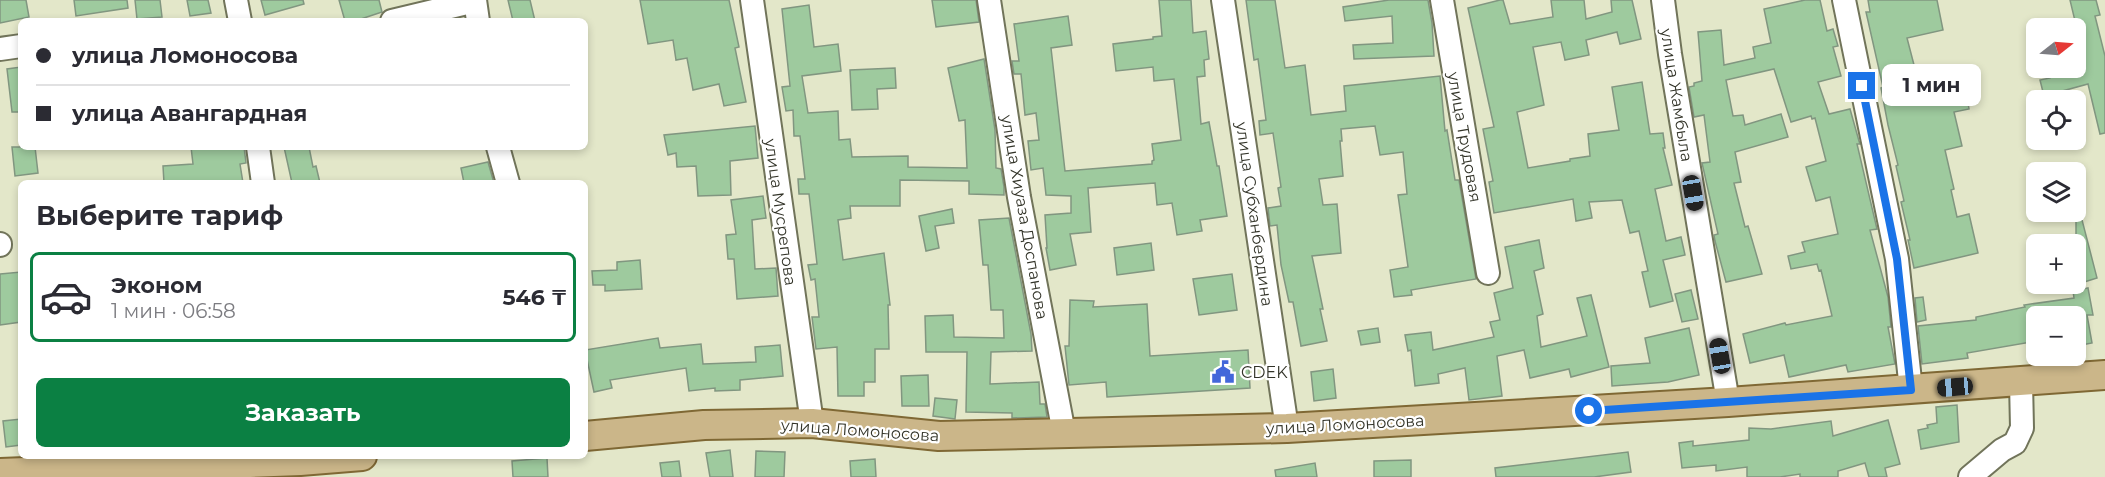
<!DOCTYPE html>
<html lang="ru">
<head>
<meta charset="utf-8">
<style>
  body { margin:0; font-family:Montserrat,sans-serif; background:#f7f7f7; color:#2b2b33; height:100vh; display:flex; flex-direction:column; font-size:22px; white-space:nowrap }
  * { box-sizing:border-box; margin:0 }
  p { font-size:20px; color:#7c7c81 }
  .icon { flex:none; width:33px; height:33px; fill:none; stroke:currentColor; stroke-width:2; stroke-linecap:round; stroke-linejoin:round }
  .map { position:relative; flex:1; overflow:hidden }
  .drawer { position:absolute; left:18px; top:180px; width:570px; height:279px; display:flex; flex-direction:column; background:#fff; border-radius:9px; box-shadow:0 3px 9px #0003 }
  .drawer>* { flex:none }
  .guide { position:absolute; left:18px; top:18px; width:570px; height:132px; border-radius:9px; box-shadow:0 3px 9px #0003; display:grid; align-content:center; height:132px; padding:0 18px; background:#fff }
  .needle { width:39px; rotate:73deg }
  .buttons { position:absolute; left:2026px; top:18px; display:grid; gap:12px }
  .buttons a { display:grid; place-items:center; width:60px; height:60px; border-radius:9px; background:#fff; box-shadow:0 3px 9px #0003; font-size:30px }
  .end { position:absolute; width:27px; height:27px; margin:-14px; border:8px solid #1a73e8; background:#fff; box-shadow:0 0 0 3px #fff }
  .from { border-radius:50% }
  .bubble { position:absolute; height:42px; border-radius:9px; background:#fff; box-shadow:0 3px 9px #0003; font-size:20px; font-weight:700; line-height:42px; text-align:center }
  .car { position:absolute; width:18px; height:36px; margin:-18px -9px; border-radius:8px; box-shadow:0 0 4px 2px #0007; background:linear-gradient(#222 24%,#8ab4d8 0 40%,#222 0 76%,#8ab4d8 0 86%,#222 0) }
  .guide b { display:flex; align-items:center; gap:21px; height:57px; font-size:22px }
  .guide b+b { border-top:2px solid #e1e1e2 }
  .guide i { width:15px; height:15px; background:#2b2b33 }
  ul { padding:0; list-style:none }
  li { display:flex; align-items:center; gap:18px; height:90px; margin:0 12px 9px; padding:0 6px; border:3px solid transparent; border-radius:9px }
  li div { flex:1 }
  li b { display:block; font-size:22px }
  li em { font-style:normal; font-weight:700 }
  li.active { border-color:#0b8043 }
  li>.icon { width:54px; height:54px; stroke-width:1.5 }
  h2 { padding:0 18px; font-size:27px; line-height:72px }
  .cta { display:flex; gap:12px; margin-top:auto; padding:12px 18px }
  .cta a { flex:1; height:69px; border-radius:9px; background:#0b8043; color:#fff; font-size:24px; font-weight:700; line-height:69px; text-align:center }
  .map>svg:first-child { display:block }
</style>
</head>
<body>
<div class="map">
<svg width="2105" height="477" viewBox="0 0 2105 477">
  <rect width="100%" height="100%" fill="#e3e7c9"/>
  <g fill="#9eca9e" stroke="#819680" stroke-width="1.5">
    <path d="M 0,0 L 26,0 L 29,17 L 0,23 Z"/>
    <path d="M 74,0 L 127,0 L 128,8 L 76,16 Z"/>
    <path d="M 135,0 L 160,0 L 162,17 L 137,19 Z"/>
    <path d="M 187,0 L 208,0 L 211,13 L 190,16 Z"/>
    <path d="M 261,0 L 303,0 L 304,4 L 265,15 Z"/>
    <path d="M 339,0 L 379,0 L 382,12 L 355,21 L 345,21 Z"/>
    <path d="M 508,0 L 530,0 L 535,21 L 513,21 Z"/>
    <path d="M 640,0 L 729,0 L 739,47 L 735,48 L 746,102 L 724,106 L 719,84 L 693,90 L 687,58 L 676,60 L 673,40 L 648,44 Z"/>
    <path d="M 932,0 L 976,0 L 979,22 L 936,27 Z"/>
    <path d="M 1159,0 L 1191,0 L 1193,33 L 1206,31 L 1209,59 L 1204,60 L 1205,76 L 1197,77 L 1201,124 L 1209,122 L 1217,166 L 1219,166 L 1227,216 L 1200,220 L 1202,231 L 1177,235 L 1172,203 L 1157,205 L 1155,183 L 1088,188 L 1091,232 L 1070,234 L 1076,265 L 1050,270 L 1046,248 L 1047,248 L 1045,215 L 1071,213 L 1071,196 L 1046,195 L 1043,168 L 1031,170 L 1028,141 L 1039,140 L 1036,113 L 1025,115 L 1021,74 L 1014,74 L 1012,61 L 1019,61 L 1014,24 L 1068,16 L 1072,45 L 1051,48 L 1065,171 L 1152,164 L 1152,161 L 1154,160 L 1152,144 L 1181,140 L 1174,79 L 1154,81 L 1153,67 L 1116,71 L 1113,44 L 1153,39 L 1153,37 L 1162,36 Z"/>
    <path d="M 1246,0 L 1275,0 L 1285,68 L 1305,65 L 1311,115 L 1346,111 L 1344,86 L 1440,76 L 1445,131 L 1447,130 L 1455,180 L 1459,180 L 1476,279 L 1411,290 L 1412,295 L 1394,297 L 1390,270 L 1408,267 L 1398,195 L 1407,194 L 1403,152 L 1380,155 L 1375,126 L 1341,129 L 1342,141 L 1340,141 L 1343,176 L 1319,179 L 1323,205 L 1337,204 L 1341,253 L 1312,256 L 1323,309 L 1320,309 L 1327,341 L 1301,346 L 1293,302 L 1289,302 L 1281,265 L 1277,225 L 1270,226 L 1268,208 L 1281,206 L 1278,188 L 1281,187 L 1273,133 L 1260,135 L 1259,121 L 1266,120 L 1258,59 L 1254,60 Z"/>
    <path d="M 1389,0 L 1428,0 L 1432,23 L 1434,56 L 1354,59 L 1353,45 L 1393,43 L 1392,16 L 1345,21 L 1343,7 Z"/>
    <path d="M 1500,0 L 1503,0 L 1510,24 L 1553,17 L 1551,0 L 1584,0 L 1586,19 L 1612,12 L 1611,0 L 1632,0 L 1641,39 L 1620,44 L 1617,32 L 1586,40 L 1589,55 L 1565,60 L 1561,42 L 1533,47 L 1544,105 L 1517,112 L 1528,168 L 1570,161 L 1570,159 L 1590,156 L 1588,134 L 1619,130 L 1612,87 L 1642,82 L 1650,134 L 1663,133 L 1665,148 L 1663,148 L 1672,185 L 1655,189 L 1666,241 L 1681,237 L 1685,255 L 1663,260 L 1673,301 L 1650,307 L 1642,272 L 1648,271 L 1639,231 L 1630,233 L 1622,200 L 1589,202 L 1592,218 L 1576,221 L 1573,199 L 1494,213 L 1489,182 L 1493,181 L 1483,129 L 1494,127 L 1468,8 Z"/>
    <path d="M 1805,0 L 1820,0 L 1827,31 L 1833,29 L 1838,46 L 1833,47 L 1841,76 L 1818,82 L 1829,114 L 1850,109 L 1859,141 L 1860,144 L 1857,144 L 1877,229 L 1870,230 L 1888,297 L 1891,327 L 1888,327 L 1895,364 L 1848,372 L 1846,365 L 1789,377 L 1784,355 L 1750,363 L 1743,334 L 1785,323 L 1786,325 L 1832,316 L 1821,270 L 1819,271 L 1817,264 L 1791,269 L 1788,256 L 1805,252 L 1802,242 L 1838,234 L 1830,197 L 1816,201 L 1806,167 L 1826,161 L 1815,118 L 1812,119 L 1811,116 L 1791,122 L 1774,69 L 1726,80 L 1733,116 L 1743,115 L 1745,125 L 1781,114 L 1788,137 L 1735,152 L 1741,182 L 1734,183 L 1745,227 L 1748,226 L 1762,274 L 1726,282 L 1715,241 L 1714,235 L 1718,234 L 1702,163 L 1710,162 L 1704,115 L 1694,117 L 1689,87 L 1694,86 L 1694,83 L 1702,81 L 1698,32 L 1721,30 L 1724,65 L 1755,58 L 1753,47 L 1771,43 L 1764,9 Z"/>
    <path d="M 1868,0 L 1937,0 L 1943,30 L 1907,38 L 1920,88 L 1964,79 L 1969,109 L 1954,112 L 1962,146 L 1945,150 L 1954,189 L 1951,190 L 1957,217 L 1969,214 L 1978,253 L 1914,268 L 1908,240 L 1910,240 L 1901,202 L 1904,201 L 1896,166 L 1898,165 L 1888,125 L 1881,88 L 1883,87 L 1866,12 L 1870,12 Z"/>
    <path d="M 2070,0 L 2096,0 L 2100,15 L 2095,16 L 2105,56 L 2105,133 L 2100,134 L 2088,84 L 2044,96 L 2040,80 L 2050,78 L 2048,68 L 2076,68 L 2076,25 Z"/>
    <path d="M 809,5 L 814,47 L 838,44 L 841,71 L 802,76 L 808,113 L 838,111 L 839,140 L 850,139 L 852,157 L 908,156 L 908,167 L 967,168 L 965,120 L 959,121 L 948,68 L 984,59 L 995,130 L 996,168 L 1001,169 L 1004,187 L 1004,195 L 969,194 L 969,181 L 900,180 L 900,206 L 850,206 L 851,218 L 838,220 L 843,260 L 884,253 L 890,305 L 888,305 L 889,349 L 875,349 L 875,382 L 864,382 L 864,396 L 838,396 L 837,347 L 816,349 L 812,317 L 819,317 L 815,279 L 811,280 L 808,265 L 817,264 L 809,194 L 799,194 L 798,179 L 805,179 L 800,136 L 794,136 L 793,110 L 786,111 L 782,87 L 790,86 L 782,9 Z"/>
    <path d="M 21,67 L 21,112 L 12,112 L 7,69 Z"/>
    <path d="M 895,68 L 896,88 L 877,89 L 878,109 L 852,110 L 850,70 Z"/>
    <path d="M 755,126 L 758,158 L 730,161 L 731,195 L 698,196 L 696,166 L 677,167 L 676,153 L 668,155 L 664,135 Z"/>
    <path d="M 12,147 L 35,147 L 38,173 L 15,176 Z"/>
    <path d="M 191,147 L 244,147 L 246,163 L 240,164 L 243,183 L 164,183 L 163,166 L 193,164 Z"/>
    <path d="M 284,147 L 309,147 L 313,167 L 316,166 L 320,183 L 292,183 Z"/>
    <path d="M 488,162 L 494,183 L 464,183 L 461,168 Z"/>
    <path d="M 763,196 L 766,218 L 752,220 L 755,269 L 776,268 L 778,296 L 737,299 L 734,259 L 728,259 L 726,235 L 736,234 L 731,200 Z"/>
    <path d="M 952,209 L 954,223 L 935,226 L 939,248 L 926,251 L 919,216 Z"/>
    <path d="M 2076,216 L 2081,216 L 2097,278 L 2081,283 L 2076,262 Z"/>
    <path d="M 1009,218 L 1031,334 L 1032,351 L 991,352 L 990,384 L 1039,382 L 1040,404 L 1045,404 L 1047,417 L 1012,418 L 1012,413 L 966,412 L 967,352 L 926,352 L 925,316 L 953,315 L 954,337 L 1004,338 L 1003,310 L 991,310 L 988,265 L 983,265 L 979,220 Z"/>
    <path d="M 1539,240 L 1544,268 L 1534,271 L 1543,314 L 1537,316 L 1541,347 L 1587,336 L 1577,298 L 1591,295 L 1609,367 L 1571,377 L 1569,369 L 1530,378 L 1524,350 L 1497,356 L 1502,396 L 1469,400 L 1465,368 L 1438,374 L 1439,383 L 1415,386 L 1411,350 L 1408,351 L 1405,335 L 1431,332 L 1433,350 L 1494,337 L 1490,322 L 1500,320 L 1494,293 L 1513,288 L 1505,247 Z"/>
    <path d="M 1151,243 L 1154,270 L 1117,275 L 1114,248 Z"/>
    <path d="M 640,260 L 642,289 L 605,291 L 605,285 L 593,285 L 592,271 L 617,270 L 617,262 Z"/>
    <path d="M 21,272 L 21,322 L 0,325 L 0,274 Z"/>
    <path d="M 1232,274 L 1237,310 L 1199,315 L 1193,279 Z"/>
    <path d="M 2088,288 L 2093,315 L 2087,315 L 2092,343 L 2076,346 L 2076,314 L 2065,316 L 2037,316 L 2037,341 L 1967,353 L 1968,358 L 1922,364 L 1918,326 L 1976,320 L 1976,317 L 2025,307 L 2024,305 L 2074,298 L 2073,291 Z"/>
    <path d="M 1691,290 L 1698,319 L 1682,322 L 1675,294 Z"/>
    <path d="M 1923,297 L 1926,320 L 1917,322 L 1915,298 Z"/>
    <path d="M 1070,300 L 1094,301 L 1093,307 L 1147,304 L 1150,356 L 1248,350 L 1250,388 L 1107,397 L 1106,382 L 1069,385 L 1065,346 L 1069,346 Z"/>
    <path d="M 1378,328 L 1380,342 L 1361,345 L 1358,331 Z"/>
    <path d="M 1689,328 L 1699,375 L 1668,382 L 1612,386 L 1611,366 L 1650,363 L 1645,338 Z"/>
    <path d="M 658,338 L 660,348 L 701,344 L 703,364 L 756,362 L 755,347 L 780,345 L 783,376 L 740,380 L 740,390 L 715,391 L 715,388 L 689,391 L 686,368 L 610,380 L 612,388 L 594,392 L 585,350 Z"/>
    <path d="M 1333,369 L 1336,398 L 1314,401 L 1311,372 Z"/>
    <path d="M 928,375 L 929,406 L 902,406 L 901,376 Z"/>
    <path d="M 935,398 L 957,400 L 955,419 L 933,416 Z"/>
    <path d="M 1957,405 L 1959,442 L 1921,449 L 1918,430 L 1928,428 L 1927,425 L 1937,423 L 1936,407 Z"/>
    <path d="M 21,419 L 21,445 L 6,447 L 3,421 Z"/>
    <path d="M 1888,420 L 1900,464 L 1885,468 L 1887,477 L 1869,477 L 1865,463 L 1838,471 L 1838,477 L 1800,477 L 1800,474 L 1780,477 L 1747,477 L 1747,467 L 1716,471 L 1716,465 L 1682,468 L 1679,443 L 1693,441 L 1693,446 L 1749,440 L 1749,428 L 1771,429 L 1831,421 L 1833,436 Z"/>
    <path d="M 730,450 L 733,477 L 710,477 L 706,453 Z"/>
    <path d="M 756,451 L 785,452 L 784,477 L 755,477 Z"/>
    <path d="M 1628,452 L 1631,472 L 1594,477 L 1496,477 L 1495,468 Z"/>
    <path d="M 547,458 L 548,477 L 513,477 L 512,461 Z"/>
    <path d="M 875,459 L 876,477 L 851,477 L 850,461 Z"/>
    <path d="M 1411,460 L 1411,477 L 1374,477 L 1374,461 Z"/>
    <path d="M 679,461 L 681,477 L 662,477 L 660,463 Z"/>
    <path d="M 1315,463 L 1317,477 L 1276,477 L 1275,470 Z"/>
  </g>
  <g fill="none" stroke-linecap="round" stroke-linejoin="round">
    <g stroke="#71745a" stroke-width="26">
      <g id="minor">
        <path d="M 236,0 L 240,21"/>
        <path d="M 475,0 L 478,21"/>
        <path d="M 752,0 L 812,423"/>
        <path d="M 989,0 L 1019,197 L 1064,433"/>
        <path d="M 1223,0 L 1287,428"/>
        <path d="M 1442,0 L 1488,273"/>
        <path d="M 1663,0 L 1670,54 L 1728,402"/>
        <path d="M 1844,0 L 1897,259 L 1911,390"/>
        <path d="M 392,21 L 475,1"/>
        <path d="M 0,49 L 21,46"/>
        <path d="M 258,147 L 263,183"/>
        <path d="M 498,147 L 508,183"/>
        <path d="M 0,244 L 0,245"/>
        <path d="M 1970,477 L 2002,450 L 2015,443 L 2022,428 L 2021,382"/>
      </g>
    </g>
    <g stroke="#7f6834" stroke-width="32">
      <g id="major">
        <path d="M 585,436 L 704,425 L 812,423 L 939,436 L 1287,428 L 1728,402 L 2105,375"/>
        <path d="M 0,473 L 300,461 L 362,456"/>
      </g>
    </g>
    <use href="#minor" stroke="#fff" stroke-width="22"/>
    <use href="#major" stroke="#cbb689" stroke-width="28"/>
  </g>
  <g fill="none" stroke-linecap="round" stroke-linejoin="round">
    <path stroke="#1a73e8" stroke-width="8" d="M 1589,411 L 1911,390 L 1897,259 L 1862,86"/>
  </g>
  <defs>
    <g id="civic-bare" transform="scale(1.8)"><path d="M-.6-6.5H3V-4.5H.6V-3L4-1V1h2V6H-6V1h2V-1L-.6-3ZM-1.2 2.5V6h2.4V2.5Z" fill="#4367da" stroke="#fff" stroke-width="2.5" paint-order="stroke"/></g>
  </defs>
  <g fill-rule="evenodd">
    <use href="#civic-bare" x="1223" y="372"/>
  </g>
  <g text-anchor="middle" stroke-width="4.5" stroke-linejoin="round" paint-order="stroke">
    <g font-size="16" fill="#323328" stroke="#fff">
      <text transform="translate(1677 95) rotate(81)" y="6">улица Жамбыла</text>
      <text transform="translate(1465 137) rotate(80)" y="6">улица Трудовая</text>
      <text transform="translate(781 212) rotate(82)" y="6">улица Мусрепова</text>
      <text transform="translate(1255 214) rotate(82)" y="6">улица Субханбердина</text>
      <text transform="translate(1025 217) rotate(80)" y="6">улица Хиуаза Доспанова</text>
      <text transform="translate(1345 424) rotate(-3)" y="6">улица Ломоносова</text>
      <text transform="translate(860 430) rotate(4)" y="6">улица Ломоносова</text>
    </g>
    <g font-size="16" fill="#323328" stroke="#fff" text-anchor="start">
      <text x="1241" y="378">CDEK</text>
    </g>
  </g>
</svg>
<div class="buttons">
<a><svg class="needle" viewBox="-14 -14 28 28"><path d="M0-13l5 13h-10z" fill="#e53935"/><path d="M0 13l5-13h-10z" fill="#7c7c81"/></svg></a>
<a><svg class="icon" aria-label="locate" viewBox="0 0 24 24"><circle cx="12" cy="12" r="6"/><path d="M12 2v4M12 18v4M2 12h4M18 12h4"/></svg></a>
<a><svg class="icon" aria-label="layers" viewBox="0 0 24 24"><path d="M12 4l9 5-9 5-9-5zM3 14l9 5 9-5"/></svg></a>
<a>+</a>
<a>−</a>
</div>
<i class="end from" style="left:1589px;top:411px"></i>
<i class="end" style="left:1862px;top:86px"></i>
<div class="bubble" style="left:1882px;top:64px;width:99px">1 мин</div>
<i class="car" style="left:1693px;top:193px;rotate:170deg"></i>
<i class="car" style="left:1720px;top:356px;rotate:350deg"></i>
<i class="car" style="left:1955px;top:387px;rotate:265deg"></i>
<div class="guide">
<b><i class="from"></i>улица Ломоносова</b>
<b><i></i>улица Авангардная</b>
</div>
<section class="drawer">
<h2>Выберите тариф</h2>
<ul>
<li class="active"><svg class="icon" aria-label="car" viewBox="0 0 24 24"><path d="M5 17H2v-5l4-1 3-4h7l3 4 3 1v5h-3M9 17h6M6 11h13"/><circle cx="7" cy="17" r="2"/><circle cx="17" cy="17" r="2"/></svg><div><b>Эконом</b><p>1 мин · 06:58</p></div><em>546 ₸</em></li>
</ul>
<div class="cta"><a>Заказать</a></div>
</section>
</div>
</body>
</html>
